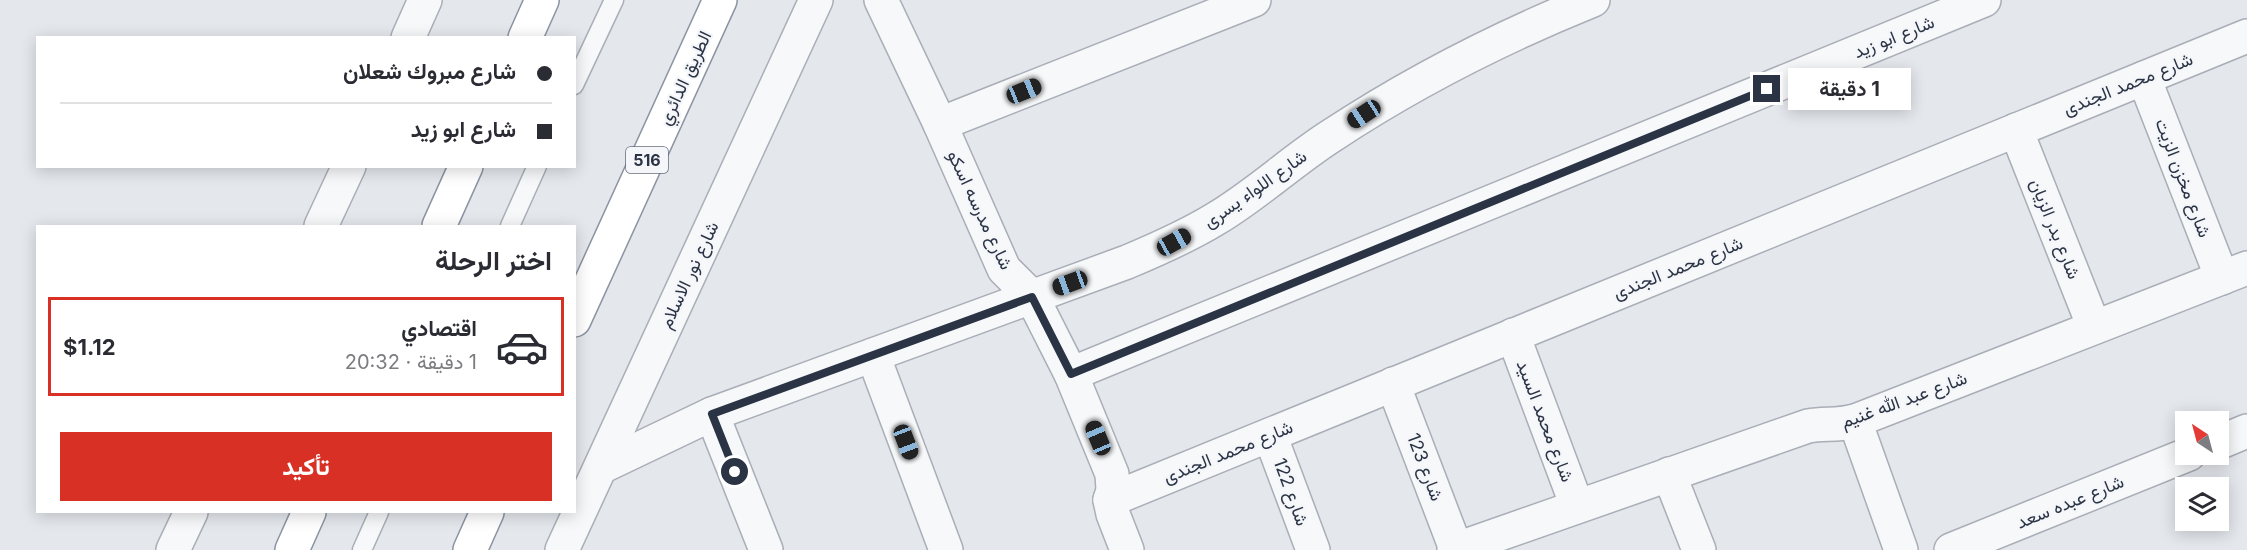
<!DOCTYPE html>
<html lang="ar">
<head>
<meta charset="utf-8">
<style>
  body { margin:0; font-family:Inter,Vazirmatn,sans-serif; background:#f2f2f3; color:#2b2b33; direction:rtl; height:100vh; display:flex; flex-direction:column; font-size:22px; white-space:nowrap }
  * { box-sizing:border-box; margin:0 }
  p { font-size:20px; color:#7c7c81 }
  .icon { flex:none; width:33px; height:33px; fill:none; stroke:currentColor; stroke-width:2; stroke-linecap:round; stroke-linejoin:round }
  .map { position:relative; flex:1; overflow:hidden; direction:ltr }
  .side { position:absolute; left:36px; top:225px; width:540px; height:288px; display:flex; flex-direction:column; background:#fff; border-radius:0px; box-shadow:0 3px 15px #0003; direction:rtl }
  .side>* { flex:none }
  .top-card { position:absolute; left:36px; top:36px; width:540px; height:132px; border-radius:0px; box-shadow:0 3px 15px #0003; direction:rtl; display:grid; align-content:center; height:132px; padding:0 24px; background:#fff }
  .needle { width:39px; rotate:324deg }
  .tools { position:absolute; left:2175px; top:411px; display:grid; gap:12px }
  .tools a { display:grid; place-items:center; width:54px; height:54px; border-radius:0px; background:#fff; box-shadow:0 3px 15px #0003; font-size:30px }
  .end { position:absolute; width:27px; height:27px; margin:-14px; border:8px solid #2b3445; background:#fff; box-shadow:0 0 0 3px #fff }
  .from { border-radius:50% }
  .bubble { position:absolute; height:42px; border-radius:0px; background:#fff; box-shadow:0 3px 15px #0003; font-size:20px; font-weight:700; line-height:42px; text-align:center; direction:rtl }
  .car { position:absolute; width:18px; height:36px; margin:-18px -9px; border-radius:8px; box-shadow:0 0 4px 2px #0007; background:linear-gradient(#222 24%,#8ab4d8 0 40%,#222 0 76%,#8ab4d8 0 86%,#222 0) }
  .top-card b { display:flex; align-items:center; gap:21px; height:57px; font-size:22px }
  .top-card b+b { border-top:2px solid #e1e1e2 }
  .top-card i { width:15px; height:15px; background:#2b2b33 }
  ul { padding:0; list-style:none }
  li { display:flex; align-items:center; gap:18px; height:99px; margin:0 12px 9px; padding:0 12px; border:3px solid #e1e1e2; border-radius:0px }
  li div { flex:1 }
  li b { display:block; font-size:22px }
  li em { font-style:normal; font-weight:700 }
  li.on { border-color:#d93025 }
  li>.icon { width:54px; height:54px; stroke-width:1.5 }
  h2 { padding:0 24px; font-size:27px; line-height:72px }
  .action { display:flex; gap:12px; margin-top:auto; padding:12px 24px }
  .action a { flex:1; height:69px; border-radius:0px; background:#d93025; color:#fff; font-size:24px; font-weight:700; line-height:69px; text-align:center }
  .map>svg:first-child { display:block }
</style>
</head>
<body>
<div class="map">
<svg width="2247" height="550" viewBox="0 0 2247 550">
  <rect width="100%" height="100%" fill="#e4e7ec"/>
  <g fill="none" stroke-linecap="round" stroke-linejoin="round">
    <g stroke="#a9aeb7" stroke-width="21">
      <g id="service">
        <path d="M 574,85 L 614,0"/>
        <path d="M 510,226 L 537,166"/>
        <path d="M 362,550 L 379,512"/>
      </g>
    </g>
    <g stroke="#a9aeb7" stroke-width="36">
      <g id="minor">
        <path d="M 881,0 L 940,124 L 1004,269 L 1032,297 L 1071,374 L 1112,474 L 1113,490 L 1110,500 L 1113,514 L 1127,550"/>
        <path d="M 408,38 L 425,0"/>
        <path d="M 2144,78 L 2222,278"/>
        <path d="M 940,124 L 1254,0"/>
        <path d="M 2016,130 L 2094,327"/>
        <path d="M 321,226 L 349,166"/>
        <path d="M 1513,335 L 1577,506"/>
        <path d="M 873,355 L 946,550"/>
        <path d="M 1071,374 L 1984,0"/>
        <path d="M 1393,384 L 1456,549"/>
        <path d="M 712,414 L 766,550"/>
        <path d="M 1855,421 L 1901,550"/>
        <path d="M 1270,435 L 1313,550"/>
        <path d="M 2218,443 L 2247,431"/>
        <path d="M 601,467 L 712,414 L 1127,262 C 1158,249 1188,236 1217,218 C 1257,194 1292,161 1331,136 C 1416,80 1499,38 1593,0"/>
        <path d="M 1669,474 L 1699,550"/>
        <path d="M 1110,500 L 2247,36"/>
        <path d="M 173,550 L 191,512"/>
        <path d="M 1454,550 L 1808,426 C 1826,423 1836,426 1855,421 L 2247,268"/>
        <path d="M 1951,550 L 2189,454"/>
      </g>
    </g>
    <g stroke="#a9aeb7" stroke-width="36">
      <path id="tertiary" d="M 562,550 L 816,0"/>
    </g>
    <g stroke="#8b94a3" stroke-width="36">
      <g id="motorway">
        <path d="M 525,38 L 542,0"/>
        <path d="M 439,226 L 466,166"/>
        <path d="M 574,320 L 720,0"/>
        <path d="M 292,550 L 309,512"/>
        <path d="M 470,550 L 487,512"/>
      </g>
    </g>
    <use href="#service" stroke="#f7f8fa" stroke-width="18"/>
    <use href="#minor" stroke="#f7f8fa" stroke-width="33"/>
    <use href="#tertiary" stroke="#f7f8fa" stroke-width="33"/>
    <use href="#motorway" stroke="#fff" stroke-width="33"/>
  </g>
  <g fill="none" stroke-linecap="round" stroke-linejoin="round">
    <path stroke="#2b3445" stroke-width="8" d="M 735,472 L 712,414 L 1032,297 L 1071,374 L 1767,89"/>
  </g>
  <g text-anchor="middle" stroke-width="4.5" stroke-linejoin="round" paint-order="stroke">
    <rect fill="#f4f6f9" stroke="#676e7b" stroke-width="1.5" x="626" y="147" width="42" height="26" rx="4.5"/>
    <g font-size="16" font-weight="bold" fill="#2b3445">
      <text x="647" y="166">516</text>
    </g>
    <g font-size="18" fill="#2b3445" stroke="#f4f6f9">
      <text transform="translate(1894 37) rotate(-22)" y="6">شارع ابو زيد</text>
      <text transform="translate(685 78) rotate(-65)" y="6">الطريق الدائري</text>
      <text transform="translate(2128 84) rotate(-22)" y="6">شارع محمد الجندى</text>
      <text transform="translate(2183 178) rotate(69)" y="6">شارع مخزن الزيت</text>
      <text transform="translate(1255 189) rotate(-35)" y="6">شارع اللواء يسرى</text>
      <text transform="translate(980 210) rotate(65)" y="6">شارع مدرسه اسكو</text>
      <text transform="translate(2055 229) rotate(68)" y="6">شارع بدر الزيان</text>
      <text transform="translate(1678 268) rotate(-22)" y="6">شارع محمد الجندى</text>
      <text transform="translate(689 275) rotate(-65)" y="6">شارع نور الاسلام</text>
      <text transform="translate(1904 400) rotate(-20)" y="6">شارع عبد الله غنيم</text>
      <text transform="translate(1545 421) rotate(69)" y="6">شارع محمد السيد</text>
      <text transform="translate(1228 452) rotate(-22)" y="6">شارع محمد الجندى</text>
      <text transform="translate(1425 467) rotate(69)" y="6">شارع 123</text>
      <text transform="translate(1291 492) rotate(70)" y="6">شارع 122</text>
      <text transform="translate(2070 502) rotate(-22)" y="6">شارع عبده سعد</text>
    </g>
  </g>
</svg>
<div class="tools">
<a><svg class="needle" viewBox="-14 -14 28 28"><path d="M0-13l5 13h-10z" fill="#e53935"/><path d="M0 13l5-13h-10z" fill="#7c7c81"/></svg></a>
<a><svg class="icon" aria-label="layers" viewBox="0 0 24 24"><path d="M12 4l9 5-9 5-9-5zM3 14l9 5 9-5"/></svg></a>
</div>
<i class="end from" style="left:735px;top:472px"></i>
<i class="end" style="left:1767px;top:89px"></i>
<div class="bubble" style="left:1788px;top:68px;width:123px">1 دقيقة</div>
<i class="car" style="left:1024px;top:91px;rotate:68deg"></i>
<i class="car" style="left:1364px;top:114px;rotate:237deg"></i>
<i class="car" style="left:1174px;top:242px;rotate:61deg"></i>
<i class="car" style="left:1070px;top:283px;rotate:250deg"></i>
<i class="car" style="left:1098px;top:438px;rotate:337deg"></i>
<i class="car" style="left:906px;top:442px;rotate:159deg"></i>
<div class="top-card">
<b><i class="from"></i>شارع مبروك شعلان</b>
<b><i></i>شارع ابو زيد</b>
</div>
<section class="side">
<h2>اختر الرحلة</h2>
<ul>
<li class="on"><svg class="icon" aria-label="car" viewBox="0 0 24 24"><path d="M5 17H2v-5l4-1 3-4h7l3 4 3 1v5h-3M9 17h6M6 11h13"/><circle cx="7" cy="17" r="2"/><circle cx="17" cy="17" r="2"/></svg><div><b>اقتصادي</b><p>1 دقيقة · 20:32</p></div><em>$1.12</em></li>
</ul>
<div class="action"><a>تأكيد</a></div>
</section>
</div>
</body>
</html>
